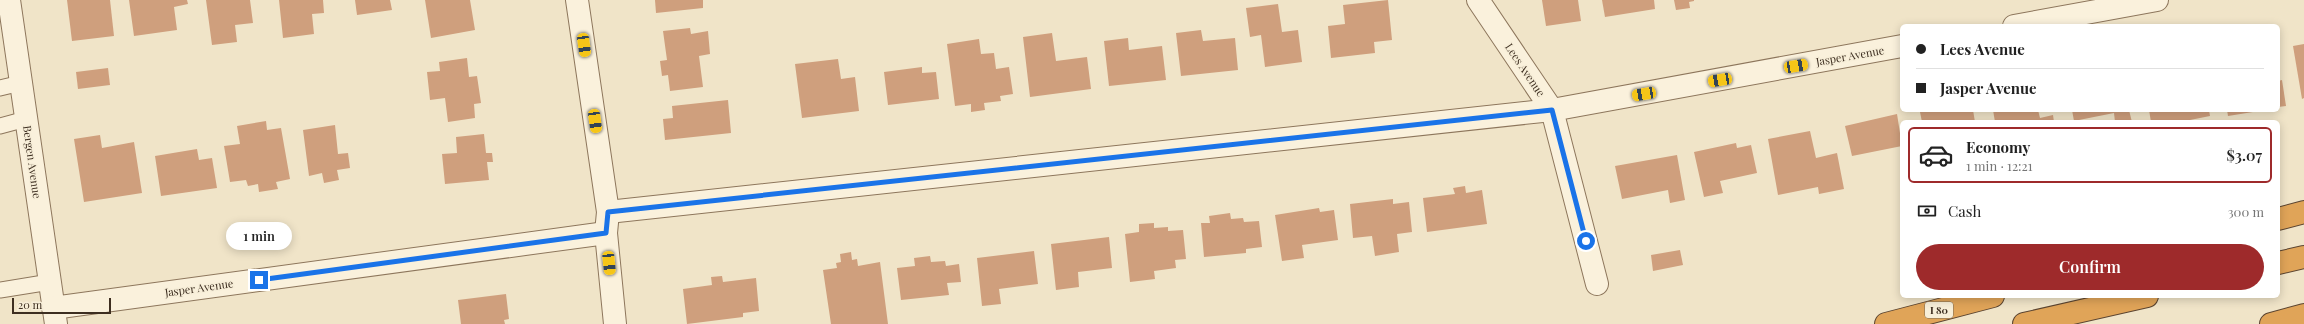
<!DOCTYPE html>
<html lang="en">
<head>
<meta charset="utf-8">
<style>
  body { margin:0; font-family:"Playfair Display",serif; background:#f6f6f6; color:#222; height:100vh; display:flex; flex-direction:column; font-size:15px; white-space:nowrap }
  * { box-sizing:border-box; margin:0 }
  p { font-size:13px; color:#767676 }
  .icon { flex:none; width:22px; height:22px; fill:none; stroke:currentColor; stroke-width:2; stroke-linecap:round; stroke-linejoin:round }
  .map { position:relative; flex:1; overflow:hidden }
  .side { position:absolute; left:1900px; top:120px; width:380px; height:178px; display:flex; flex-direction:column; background:#fff; border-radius:6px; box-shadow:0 2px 10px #0003 }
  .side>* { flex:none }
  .hud { position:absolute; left:1900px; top:24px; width:380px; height:88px; border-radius:6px; box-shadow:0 2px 10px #0003; display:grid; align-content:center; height:88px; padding:0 16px; background:#fff }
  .scale { position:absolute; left:12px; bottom:10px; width:99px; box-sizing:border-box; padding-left:4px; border:2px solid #3d2e20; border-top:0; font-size:11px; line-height:14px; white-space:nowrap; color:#3d2e20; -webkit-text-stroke:3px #f7eed8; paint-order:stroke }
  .end { position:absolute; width:18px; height:18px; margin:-9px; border:5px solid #1a73e8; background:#fff; box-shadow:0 0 0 2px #fff }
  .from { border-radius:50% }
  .bubble { position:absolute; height:28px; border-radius:14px; background:#fff; box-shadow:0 2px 10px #0003; font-size:13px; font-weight:600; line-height:28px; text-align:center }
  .car { position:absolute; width:12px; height:24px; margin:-12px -6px; border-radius:5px; box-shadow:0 0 3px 1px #0007; background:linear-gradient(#f5c518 24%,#345 0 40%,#f5c518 0 76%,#345 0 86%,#f5c518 0) }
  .hud b { display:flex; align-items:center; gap:14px; height:38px; font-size:15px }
  .hud b+b { border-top:1px solid #e0e0e0 }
  .hud i { width:10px; height:10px; background:#222 }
  ul { padding:7px 0 0; list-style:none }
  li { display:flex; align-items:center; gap:12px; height:56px; margin:0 8px 6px; padding:0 8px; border:2px solid #e0e0e0; border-radius:6px }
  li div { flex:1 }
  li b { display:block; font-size:15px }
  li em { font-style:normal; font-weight:600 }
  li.current { border-color:#9e2a2b }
  li>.icon { width:36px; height:36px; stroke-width:1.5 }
  .pay { display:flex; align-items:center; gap:10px; height:44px; padding:0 16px; font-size:15px }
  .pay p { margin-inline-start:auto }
  .button { display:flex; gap:8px; margin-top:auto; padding:8px 16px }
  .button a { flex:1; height:46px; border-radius:24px; background:#9e2a2b; color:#fff; font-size:16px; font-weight:600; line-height:46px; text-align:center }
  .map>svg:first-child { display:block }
</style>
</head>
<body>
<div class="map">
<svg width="2304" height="324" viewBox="0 0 2304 324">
  <rect width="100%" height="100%" fill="#f0e4c8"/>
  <g fill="#cf9f7d">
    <path d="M 67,0 L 110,0 L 114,36 L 72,41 Z"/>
    <path d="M 129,0 L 187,0 L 188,4 L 174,7 L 177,30 L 134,36 Z"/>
    <path d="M 206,0 L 250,0 L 253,23 L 235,25 L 237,42 L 212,45 Z"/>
    <path d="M 279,0 L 323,0 L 324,13 L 312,14 L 314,34 L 283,38 Z"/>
    <path d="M 355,0 L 390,0 L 392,10 L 357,15 Z"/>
    <path d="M 425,0 L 470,0 L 475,30 L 431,38 Z"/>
    <path d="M 655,0 L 703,0 L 703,8 L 656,13 Z"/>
    <path d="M 1388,0 L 1392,40 L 1374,42 L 1375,53 L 1331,58 L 1328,26 L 1345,24 L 1343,5 Z"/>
    <path d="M 1542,0 L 1578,0 L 1581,21 L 1546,26 Z"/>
    <path d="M 1602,0 L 1654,0 L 1655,9 L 1605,17 Z"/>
    <path d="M 1674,0 L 1694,0 L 1694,1 L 1689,2 L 1690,8 L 1676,10 Z"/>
    <path d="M 1278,4 L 1282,32 L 1298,30 L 1302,62 L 1265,67 L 1261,35 L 1250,37 L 1246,8 Z"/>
    <path d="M 690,28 L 691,34 L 708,31 L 710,54 L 699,56 L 703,87 L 670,91 L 668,75 L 662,76 L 660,61 L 667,60 L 663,31 Z"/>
    <path d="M 1201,30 L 1203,41 L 1235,38 L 1238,70 L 1181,76 L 1176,33 Z"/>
    <path d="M 1052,33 L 1056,61 L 1087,57 L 1091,89 L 1030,97 L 1023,37 Z"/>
    <path d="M 1128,38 L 1129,50 L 1162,46 L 1166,80 L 1109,86 L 1104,41 Z"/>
    <path d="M 979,39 L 981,54 L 994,53 L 996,69 L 1009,67 L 1013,94 L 1000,96 L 1001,101 L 984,103 L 985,110 L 971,112 L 971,104 L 955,106 L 947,44 Z"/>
    <path d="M 2304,44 L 2304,98 L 2302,99 L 2293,46 Z"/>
    <path d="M 467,58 L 469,77 L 477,76 L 481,103 L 474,104 L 475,118 L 448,122 L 445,98 L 430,100 L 427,72 L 440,71 L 439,62 Z"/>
    <path d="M 838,59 L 841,79 L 855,77 L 859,111 L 802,118 L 795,64 Z"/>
    <path d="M 922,67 L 922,73 L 936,72 L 939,99 L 888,105 L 884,72 Z"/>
    <path d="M 108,68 L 110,85 L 78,89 L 76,72 Z"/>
    <path d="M 2282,80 L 2286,106 L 2278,107 L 2278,81 Z"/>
    <path d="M 728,100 L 731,133 L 665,140 L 663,119 L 673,118 L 672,106 Z"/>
    <path d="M 1927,110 L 1973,110 L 1975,122 L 1922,122 L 1920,112 Z"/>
    <path d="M 1993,110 L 2038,110 L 2040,118 L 2053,115 L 2054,122 L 1995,122 Z"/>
    <path d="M 2072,110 L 2129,110 L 2132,122 L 2115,122 L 2114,113 L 2074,121 Z"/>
    <path d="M 2149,110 L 2209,110 L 2210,116 L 2180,122 L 2151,122 Z"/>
    <path d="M 2227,110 L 2258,110 L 2259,111 L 2228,116 Z"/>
    <path d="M 1897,114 L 1902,146 L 1852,156 L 1845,126 Z"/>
    <path d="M 266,121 L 267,130 L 281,128 L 290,179 L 276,182 L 278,189 L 259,192 L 258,184 L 248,186 L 246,180 L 230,182 L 224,146 L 240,144 L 237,126 Z"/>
    <path d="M 335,125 L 338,154 L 348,153 L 350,168 L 337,170 L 339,180 L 324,183 L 322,173 L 309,176 L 303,130 Z"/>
    <path d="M 1810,131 L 1816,158 L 1837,153 L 1844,189 L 1819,194 L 1818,187 L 1778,195 L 1768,139 Z"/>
    <path d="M 484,134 L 486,153 L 492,153 L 493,162 L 487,162 L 489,180 L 445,184 L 442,154 L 457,153 L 456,137 Z"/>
    <path d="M 100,135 L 102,148 L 134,142 L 142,193 L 84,202 L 74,139 Z"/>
    <path d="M 1736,143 L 1737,148 L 1751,145 L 1757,173 L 1720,181 L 1723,193 L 1704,197 L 1694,152 Z"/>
    <path d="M 197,149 L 199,160 L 212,158 L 217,188 L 161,196 L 155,156 Z"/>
    <path d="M 1677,155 L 1685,200 L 1670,203 L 1668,190 L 1622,199 L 1615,166 Z"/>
    <path d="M 1465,186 L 1466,193 L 1482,190 L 1487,224 L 1427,232 L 1423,198 L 1455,194 L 1453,188 Z"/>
    <path d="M 1393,199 L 1393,204 L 1409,202 L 1412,232 L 1397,234 L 1399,252 L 1375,256 L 1372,236 L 1353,238 L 1350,204 Z"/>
    <path d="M 1319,208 L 1320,212 L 1334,210 L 1338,240 L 1302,245 L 1304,258 L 1282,261 L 1275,215 Z"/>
    <path d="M 1230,213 L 1231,219 L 1243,218 L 1244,222 L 1259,221 L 1262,247 L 1246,249 L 1246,253 L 1204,257 L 1201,223 L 1210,223 L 1209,216 Z"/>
    <path d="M 1154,223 L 1154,228 L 1168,227 L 1168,231 L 1183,230 L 1186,259 L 1175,260 L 1176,268 L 1154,271 L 1155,279 L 1130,282 L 1125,234 L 1139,232 L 1139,224 Z"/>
    <path d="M 1109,237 L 1112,268 L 1078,272 L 1079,287 L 1056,290 L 1051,244 Z"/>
    <path d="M 1680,250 L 1683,265 L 1653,271 L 1651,255 Z"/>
    <path d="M 1034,251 L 1038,284 L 999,289 L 1001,304 L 982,306 L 977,258 Z"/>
    <path d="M 851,252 L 852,260 L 857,259 L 858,266 L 880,262 L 888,324 L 831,324 L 823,270 L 837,268 L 836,263 L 841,262 L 840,254 Z"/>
    <path d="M 930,256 L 931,262 L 945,261 L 946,266 L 959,264 L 961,282 L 947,283 L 949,295 L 901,300 L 897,268 L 915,266 L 914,258 Z"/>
    <path d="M 722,276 L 723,282 L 756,278 L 759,311 L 743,313 L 743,317 L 687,324 L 683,289 L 712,285 L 711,277 Z"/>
    <path d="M 506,294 L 509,319 L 504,320 L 505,324 L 461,324 L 458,300 Z"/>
  </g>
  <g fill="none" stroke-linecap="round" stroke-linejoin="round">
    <g stroke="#8d765c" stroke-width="17">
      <g id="lane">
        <path d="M 0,88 L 21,83"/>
        <path d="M 0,126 L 26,119"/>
        <path d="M 0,290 L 50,282"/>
      </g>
    </g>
    <g stroke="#8d765c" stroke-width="24">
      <g id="street">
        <path d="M 9,0 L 56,324"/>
        <path d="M 577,0 L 608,212 L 606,233 L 615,324"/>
        <path d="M 1478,0 L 1552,110 L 1597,284"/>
        <path d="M 2014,26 L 2157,0"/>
        <path d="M 608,212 L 1552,110 L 1902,46"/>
        <path d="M 53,308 L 606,233"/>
      </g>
    </g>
    <g stroke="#5b4430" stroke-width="24">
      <g id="highway">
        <path d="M 2278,219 L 2304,212"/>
        <path d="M 2278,263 L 2304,257"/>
        <path d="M 1886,324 L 1993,296"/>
        <path d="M 2024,324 L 2147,296"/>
        <path d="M 2271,324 L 2304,315"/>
      </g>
    </g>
    <use href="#lane" stroke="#faf1dc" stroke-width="15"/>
    <use href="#street" stroke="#faf1dc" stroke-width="22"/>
    <use href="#highway" stroke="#e0a458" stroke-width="22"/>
  </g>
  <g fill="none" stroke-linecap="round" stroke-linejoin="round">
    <path stroke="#1a73e8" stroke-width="5" d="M 259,280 L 606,233 L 608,212 L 1552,110 L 1586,241"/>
  </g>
  <g text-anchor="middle" stroke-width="3" stroke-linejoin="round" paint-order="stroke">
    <rect fill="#f7eed8" stroke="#756857" stroke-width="1" x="1925" y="302" width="28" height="16" rx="3"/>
    <g font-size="10" font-weight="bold" fill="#3d2e20">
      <text x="1939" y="314">I 80</text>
    </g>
    <g font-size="11" fill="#3d2e20" stroke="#f7eed8">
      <text transform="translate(1850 56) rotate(-10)" y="4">Jasper Avenue</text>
      <text transform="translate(1525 70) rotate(56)" y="4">Lees Avenue</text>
      <text transform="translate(32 162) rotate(82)" y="4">Bergen Avenue</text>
      <text transform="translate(199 288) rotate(-8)" y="4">Jasper Avenue</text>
    </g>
  </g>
</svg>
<div class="scale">20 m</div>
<i class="end from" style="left:1586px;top:241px"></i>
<i class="end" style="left:259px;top:280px"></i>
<div class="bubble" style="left:226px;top:222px;width:66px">1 min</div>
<i class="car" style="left:584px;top:45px;rotate:172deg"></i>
<i class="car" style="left:1796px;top:66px;rotate:80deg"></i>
<i class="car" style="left:1720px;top:80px;rotate:260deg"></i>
<i class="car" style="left:1644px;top:94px;rotate:260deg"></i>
<i class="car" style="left:595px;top:121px;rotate:172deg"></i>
<i class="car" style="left:609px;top:263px;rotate:174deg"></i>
<div class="hud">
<b><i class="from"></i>Lees Avenue</b>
<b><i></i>Jasper Avenue</b>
</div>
<section class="side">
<ul>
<li class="current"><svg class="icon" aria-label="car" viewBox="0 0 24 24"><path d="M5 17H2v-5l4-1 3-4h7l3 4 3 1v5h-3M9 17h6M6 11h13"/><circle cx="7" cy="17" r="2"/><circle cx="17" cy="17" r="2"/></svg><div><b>Economy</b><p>1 min · 12:21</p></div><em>$3.07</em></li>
</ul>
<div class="pay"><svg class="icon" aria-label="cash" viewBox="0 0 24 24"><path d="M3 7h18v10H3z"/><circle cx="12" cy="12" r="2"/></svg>Cash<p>300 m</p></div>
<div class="button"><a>Confirm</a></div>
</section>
</div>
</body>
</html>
